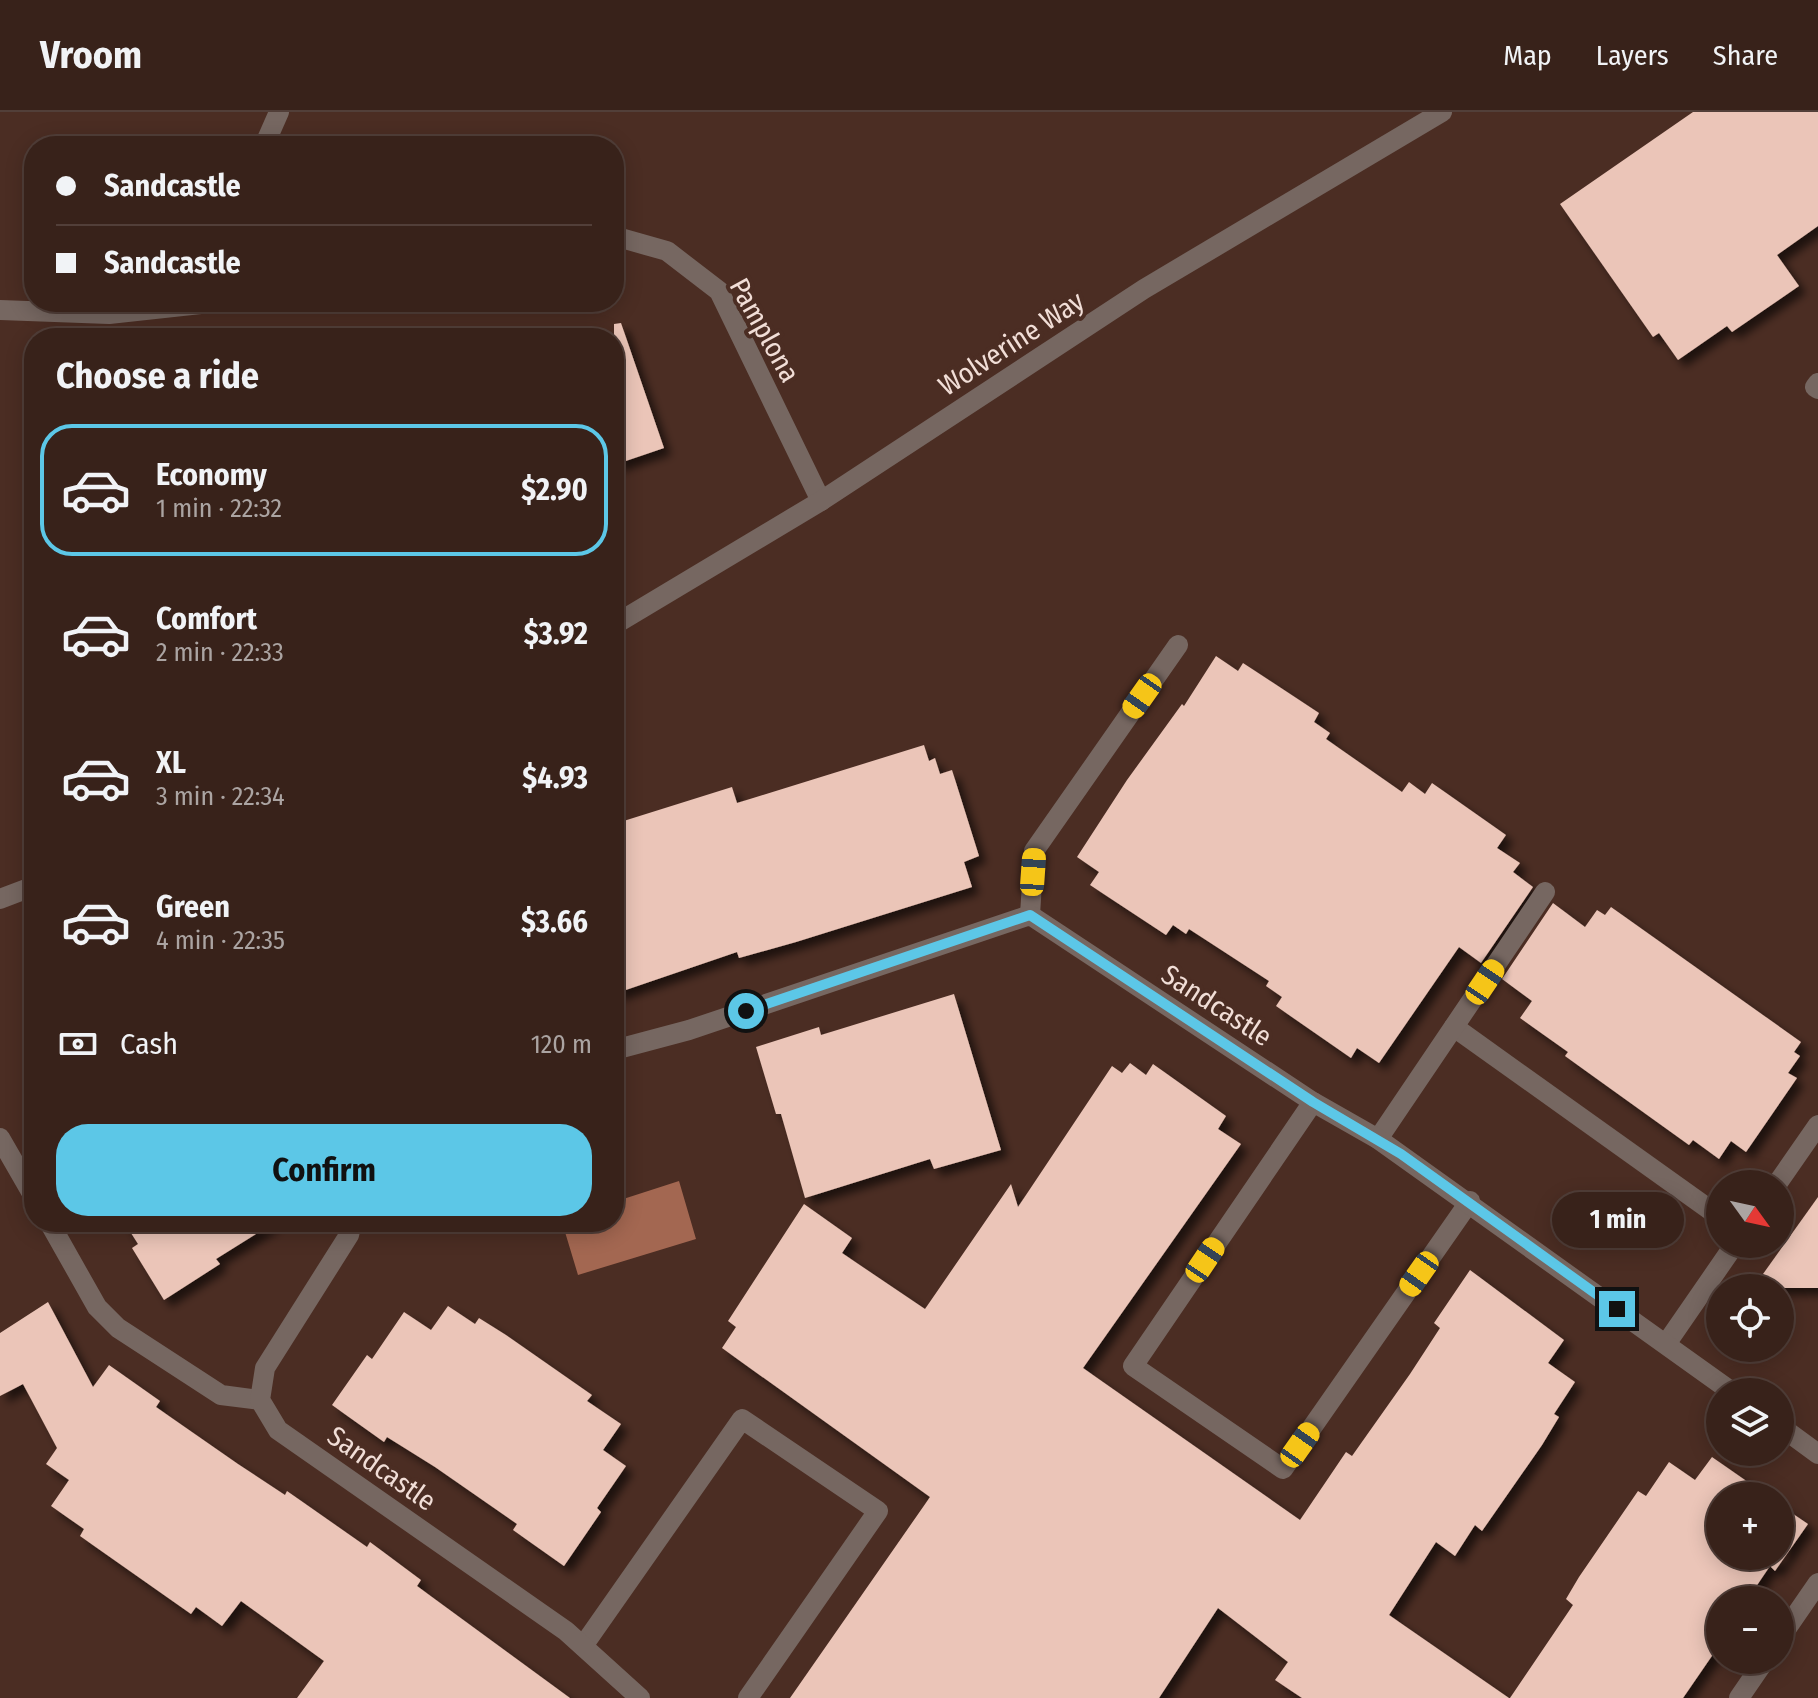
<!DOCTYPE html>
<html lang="en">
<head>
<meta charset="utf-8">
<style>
  body { margin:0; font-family:"Fira Sans Condensed",sans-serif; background:#432f27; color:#f1f3f6; height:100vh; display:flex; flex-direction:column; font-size:30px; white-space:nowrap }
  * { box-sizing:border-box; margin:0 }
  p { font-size:26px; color:#aba4a2 }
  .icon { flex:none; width:44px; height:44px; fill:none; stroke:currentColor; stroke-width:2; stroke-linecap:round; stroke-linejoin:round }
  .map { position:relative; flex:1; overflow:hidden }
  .sheet { position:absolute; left:24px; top:216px; width:600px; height:904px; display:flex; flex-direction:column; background:#38221a; border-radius:32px; box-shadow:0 4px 20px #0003,0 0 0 2px #523f39 }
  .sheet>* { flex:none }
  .hud { position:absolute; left:24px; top:24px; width:600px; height:176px; border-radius:32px; box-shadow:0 4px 20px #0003,0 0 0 2px #523f39; display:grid; align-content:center; height:176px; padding:0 32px; background:#38221a }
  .needle { width:52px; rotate:123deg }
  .buttons { position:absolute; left:1706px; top:1058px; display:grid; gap:16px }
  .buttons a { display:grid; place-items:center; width:88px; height:88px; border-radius:50%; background:#38221a; box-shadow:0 4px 20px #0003,0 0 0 2px #523f39; font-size:40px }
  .end { position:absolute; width:36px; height:36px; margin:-18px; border:10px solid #5cc7e7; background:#111; box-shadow:0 0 0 4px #111 }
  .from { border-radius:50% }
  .bubble { position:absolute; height:56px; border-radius:28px; background:#38221a; box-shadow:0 4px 20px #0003,0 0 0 2px #523f39; font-size:26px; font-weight:700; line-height:56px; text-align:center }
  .car { position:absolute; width:24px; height:48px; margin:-24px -12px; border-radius:10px; box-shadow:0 0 6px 2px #0007; background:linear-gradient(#f5c518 24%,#345 0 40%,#f5c518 0 76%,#345 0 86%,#f5c518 0) }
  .hud b { display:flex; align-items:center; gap:28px; height:76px; font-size:30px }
  .hud b+b { border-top:2px solid #523f39 }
  .hud i { width:20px; height:20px; background:#f1f3f6 }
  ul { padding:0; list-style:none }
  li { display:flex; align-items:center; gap:24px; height:132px; margin:0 16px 12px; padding:0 16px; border:4px solid transparent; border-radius:32px }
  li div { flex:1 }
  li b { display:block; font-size:30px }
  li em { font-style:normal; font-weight:700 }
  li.selected { border-color:#5cc7e7 }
  li>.icon { width:72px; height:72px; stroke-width:1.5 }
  h2 { padding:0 32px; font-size:36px; line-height:96px }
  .pay { display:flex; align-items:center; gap:20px; height:88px; padding:0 32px; font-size:30px }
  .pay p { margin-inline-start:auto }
  .primary-button { display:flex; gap:16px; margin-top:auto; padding:16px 32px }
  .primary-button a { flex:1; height:92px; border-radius:32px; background:#5cc7e7; color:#111; font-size:32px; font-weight:700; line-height:92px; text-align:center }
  header { display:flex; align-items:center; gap:48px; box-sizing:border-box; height:112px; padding:0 40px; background:#38221a; border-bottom:2px solid #523f39 }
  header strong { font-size:38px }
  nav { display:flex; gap:44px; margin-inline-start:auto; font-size:28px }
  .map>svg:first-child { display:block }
</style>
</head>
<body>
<header>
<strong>Vroom</strong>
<nav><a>Map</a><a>Layers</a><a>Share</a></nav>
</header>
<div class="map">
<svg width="1818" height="1586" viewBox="0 0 1818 1586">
  <defs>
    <filter id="shadow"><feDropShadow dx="7" dy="7" stdDeviation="4" flood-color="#0009"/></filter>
  </defs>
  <rect width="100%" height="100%" fill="#4b2d23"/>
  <path fill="#a36751" d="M 679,1069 L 696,1127 L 578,1163 L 562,1110 L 614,1110 L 614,1090 Z"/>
  <g fill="#ebc5b8" filter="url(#shadow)">
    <path d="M 1693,0 L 1818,0 L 1818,114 L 1777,143 L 1799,174 L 1732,220 L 1727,214 L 1678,248 L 1659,221 L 1653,225 L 1560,92 Z"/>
    <path d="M 621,211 L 664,336 L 614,353 L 614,212 Z"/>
    <path d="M 1216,544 L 1238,559 L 1243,551 L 1319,601 L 1314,610 L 1330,621 L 1326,627 L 1402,680 L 1409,670 L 1425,682 L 1432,671 L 1506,723 L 1497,736 L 1520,751 L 1513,760 L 1533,775 L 1481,851 L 1459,835 L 1379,951 L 1357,936 L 1351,946 L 1276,894 L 1282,885 L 1266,874 L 1269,869 L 1189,817 L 1186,822 L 1173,813 L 1166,823 L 1090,773 L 1099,760 L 1077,745 L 1127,668 L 1182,592 L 1184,594 Z"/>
    <path d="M 924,633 L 929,649 L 935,646 L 940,662 L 952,658 L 979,744 L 964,750 L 972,775 L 796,830 L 739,846 L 737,840 L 614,882 L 614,712 L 732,675 L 737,691 Z"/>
    <path d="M 1553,791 L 1585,815 L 1597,798 L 1605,803 L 1611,795 L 1801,930 L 1794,940 L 1800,944 L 1788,961 L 1797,966 L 1746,1040 L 1731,1029 L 1719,1047 L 1693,1028 L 1689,1033 L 1565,944 L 1568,940 L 1520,906 L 1532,889 L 1502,867 Z"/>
    <path d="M 954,882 L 1001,1038 L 934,1057 L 930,1047 L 805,1086 L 781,1002 L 776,1002 L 756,935 L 819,915 L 821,923 Z"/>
    <path d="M 1130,951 L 1146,963 L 1153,952 L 1226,1004 L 1218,1017 L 1241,1032 L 1083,1256 L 1300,1408 L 1346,1340 L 1352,1344 L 1410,1262 L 1440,1216 L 1434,1211 L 1470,1158 L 1564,1228 L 1548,1251 L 1575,1270 L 1554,1302 L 1559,1305 L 1542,1333 L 1482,1419 L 1475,1413 L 1455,1444 L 1436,1430 L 1389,1503 L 1509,1586 L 1302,1586 L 1275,1568 L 1288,1550 L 1218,1496 L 1159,1586 L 790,1586 L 930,1385 L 722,1236 L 736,1215 L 728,1209 L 804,1092 L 852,1126 L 842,1141 L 925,1197 L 1011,1072 L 1018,1095 L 1112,954 L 1122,961 Z"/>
    <path d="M 1818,1085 L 1818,1176 L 1753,1176 Z"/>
    <path d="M 124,1110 L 275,1110 L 216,1147 L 220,1152 L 164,1188 L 132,1136 L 138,1132 Z"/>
    <path d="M 48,1190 L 93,1275 L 109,1253 L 160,1289 L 156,1295 L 238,1352 L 285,1383 L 287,1379 L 367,1435 L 370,1430 L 421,1468 L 417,1474 L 570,1586 L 297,1586 L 324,1549 L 241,1489 L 222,1514 L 196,1495 L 191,1502 L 80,1424 L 84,1417 L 51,1394 L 69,1368 L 46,1352 L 57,1336 L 23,1272 L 0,1284 L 0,1221 Z"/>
    <path d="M 448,1194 L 475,1212 L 479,1206 L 506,1223 L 592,1283 L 587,1289 L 621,1312 L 603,1338 L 626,1354 L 597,1396 L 601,1400 L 564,1454 L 513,1418 L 517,1412 L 435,1355 L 387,1325 L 384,1330 L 332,1293 L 367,1243 L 372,1247 L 404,1200 L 431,1218 Z"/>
    <path d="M 1712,1345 L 1768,1384 L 1720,1384 L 1720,1444 L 1780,1444 L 1780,1393 L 1808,1412 L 1775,1459 L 1770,1454 L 1747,1488 L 1720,1488 L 1720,1526 L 1713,1536 L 1716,1538 L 1683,1586 L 1510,1586 L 1573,1493 L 1566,1487 L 1579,1465 L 1638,1379 L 1646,1384 L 1669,1350 L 1695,1368 Z"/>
  </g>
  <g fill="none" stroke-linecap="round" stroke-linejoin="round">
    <g stroke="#766761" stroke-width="20">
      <path d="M 1818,271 L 1815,275 L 1818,277"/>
      <path d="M 1030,803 L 1034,739 L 1178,533"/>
      <path d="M 1454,915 L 1720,1105"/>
      <path d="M 1313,990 L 1133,1254 L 1283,1357 L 1470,1089"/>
      <path d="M 0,1026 L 34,1085"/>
      <path d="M 1378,1027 L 1545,780"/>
      <path d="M 1777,1072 L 1818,1013"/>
      <path d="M 49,1110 L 97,1195 L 118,1216 L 221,1283 L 260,1288"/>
      <path d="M 1666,1232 L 1735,1132"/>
      <path d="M 1780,1526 L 1818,1471"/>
      <path d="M 583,1534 L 742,1307 L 878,1399 L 748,1586"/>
      <path d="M 1739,1586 L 1765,1548"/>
    </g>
    <g stroke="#766761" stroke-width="20">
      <path d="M 264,34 L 279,0"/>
      <path d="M 614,124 L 667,139 L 719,179 L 821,389"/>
      <path d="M 0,198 L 109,202 L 219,190"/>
      <path d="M 614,938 L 689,918 L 1030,803 L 1313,990 L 1378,1027 L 1732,1280"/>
      <path d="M 352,1110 L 349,1123 L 265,1256 L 260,1288 L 278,1318 L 566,1519 L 640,1586"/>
      <path d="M 1780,1314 L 1818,1342"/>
    </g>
    <g stroke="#766761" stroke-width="20">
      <path d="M 614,513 L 821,389 L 1144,177 L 1442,0"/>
      <path d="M 0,787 L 34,774"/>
    </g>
  </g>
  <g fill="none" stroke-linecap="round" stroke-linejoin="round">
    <path stroke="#5cc7e7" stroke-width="10" d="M 746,899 L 1030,803 L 1313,990 L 1401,1042 L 1617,1197"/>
  </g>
  <g text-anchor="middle" stroke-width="8" stroke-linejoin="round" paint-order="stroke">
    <g font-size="28" fill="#f1ded7" stroke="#4b2d23">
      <text transform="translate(765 218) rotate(61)" y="10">Pamplona</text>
      <text transform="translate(1011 231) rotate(-33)" y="10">Wolverine Way</text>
      <text transform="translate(1217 893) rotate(33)" y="10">Sandcastle</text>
      <text transform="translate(382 1356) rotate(35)" y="10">Sandcastle</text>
    </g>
  </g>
</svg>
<div class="buttons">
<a><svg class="needle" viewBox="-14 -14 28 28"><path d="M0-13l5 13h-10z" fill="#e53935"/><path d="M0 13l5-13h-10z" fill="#aba4a2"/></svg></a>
<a><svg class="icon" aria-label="locate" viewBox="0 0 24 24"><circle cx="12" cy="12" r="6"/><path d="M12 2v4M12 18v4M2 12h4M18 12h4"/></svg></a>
<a><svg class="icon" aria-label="layers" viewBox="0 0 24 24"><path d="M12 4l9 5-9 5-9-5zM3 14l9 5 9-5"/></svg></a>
<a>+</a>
<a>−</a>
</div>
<i class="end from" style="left:746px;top:899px"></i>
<i class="end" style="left:1617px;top:1197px"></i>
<div class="bubble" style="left:1552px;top:1080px;width:132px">1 min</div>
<i class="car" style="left:1142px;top:584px;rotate:215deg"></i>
<i class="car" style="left:1033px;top:760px;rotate:4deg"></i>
<i class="car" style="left:1485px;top:870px;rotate:34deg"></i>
<i class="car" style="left:1205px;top:1148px;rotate:34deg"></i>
<i class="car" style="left:1419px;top:1162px;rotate:215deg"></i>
<i class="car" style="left:1300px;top:1333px;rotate:35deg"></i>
<div class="hud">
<b><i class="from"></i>Sandcastle</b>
<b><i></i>Sandcastle</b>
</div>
<section class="sheet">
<h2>Choose a ride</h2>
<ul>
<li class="selected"><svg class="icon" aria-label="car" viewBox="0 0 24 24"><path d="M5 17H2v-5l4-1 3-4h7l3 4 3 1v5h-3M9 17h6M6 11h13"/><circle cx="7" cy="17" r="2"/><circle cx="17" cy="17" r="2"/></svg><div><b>Economy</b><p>1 min · 22:32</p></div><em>$2.90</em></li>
<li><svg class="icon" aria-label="car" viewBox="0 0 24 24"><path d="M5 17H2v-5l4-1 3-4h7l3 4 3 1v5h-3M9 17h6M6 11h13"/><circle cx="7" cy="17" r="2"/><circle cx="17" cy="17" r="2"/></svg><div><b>Comfort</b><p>2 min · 22:33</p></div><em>$3.92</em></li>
<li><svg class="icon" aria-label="car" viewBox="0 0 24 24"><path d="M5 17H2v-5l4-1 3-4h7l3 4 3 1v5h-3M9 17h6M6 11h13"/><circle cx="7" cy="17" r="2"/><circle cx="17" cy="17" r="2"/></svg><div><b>XL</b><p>3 min · 22:34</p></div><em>$4.93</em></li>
<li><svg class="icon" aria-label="car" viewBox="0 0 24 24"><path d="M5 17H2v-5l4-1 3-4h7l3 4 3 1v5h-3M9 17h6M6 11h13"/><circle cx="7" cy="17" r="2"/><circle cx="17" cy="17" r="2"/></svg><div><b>Green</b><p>4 min · 22:35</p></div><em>$3.66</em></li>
</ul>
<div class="pay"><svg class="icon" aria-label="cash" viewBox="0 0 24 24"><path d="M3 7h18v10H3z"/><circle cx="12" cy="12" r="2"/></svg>Cash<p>120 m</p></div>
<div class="primary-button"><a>Confirm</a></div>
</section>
</div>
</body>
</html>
